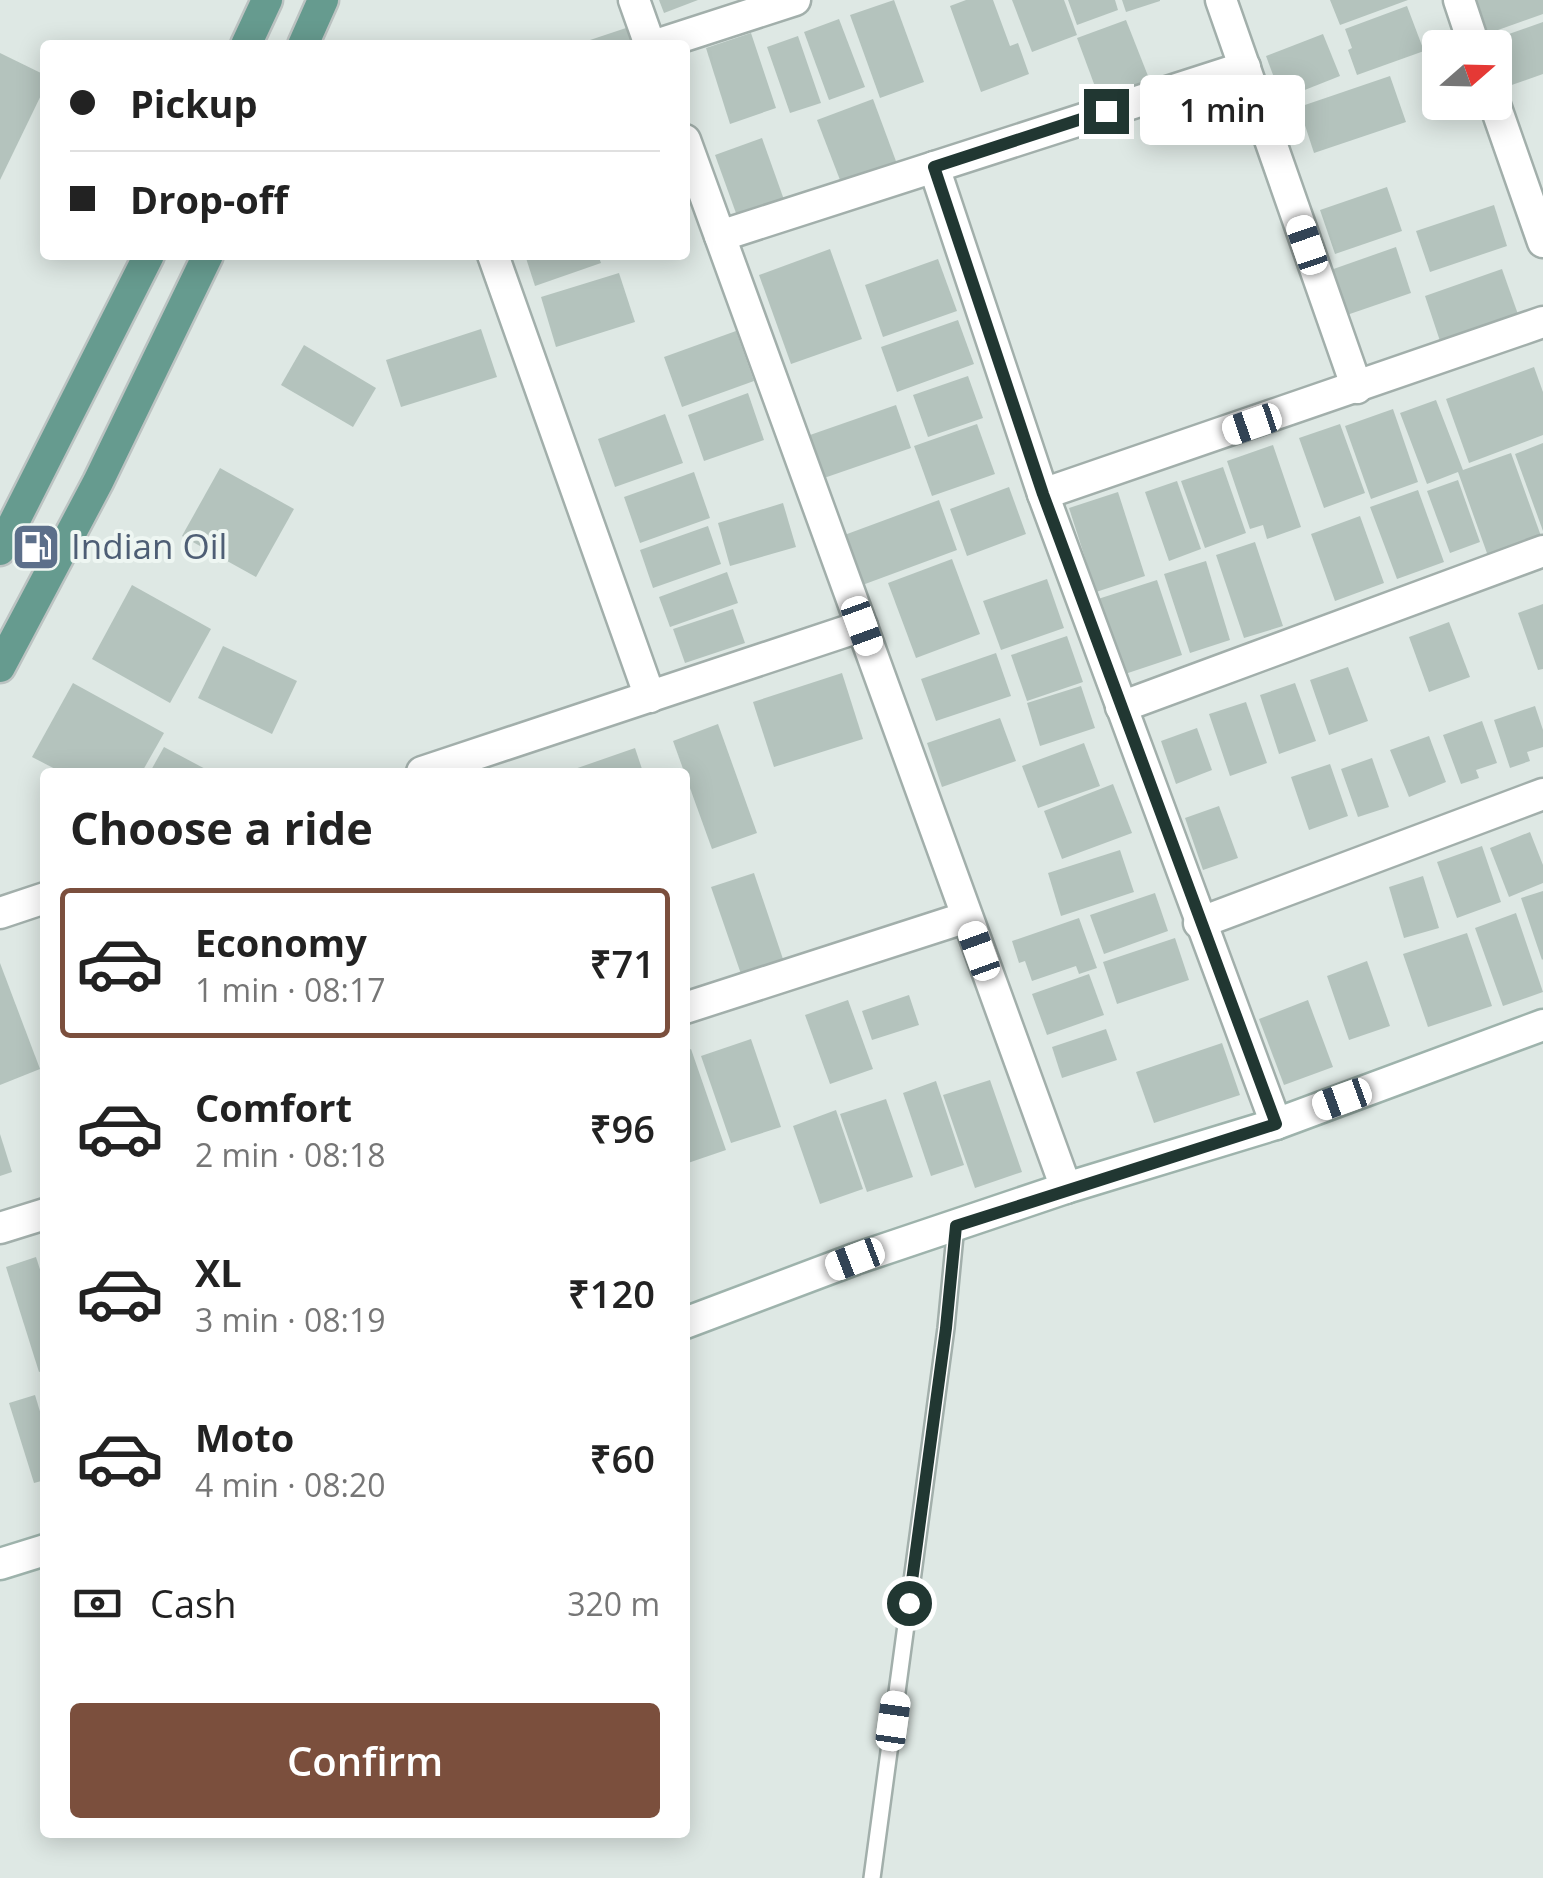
<!DOCTYPE html>
<html lang="en">
<head>
<meta charset="utf-8">
<style>
  body { margin:0; font-family:"Open Sans",sans-serif; background:#f2f2f2; color:#222; height:100vh; display:flex; flex-direction:column; font-size:38px; white-space:nowrap }
  * { box-sizing:border-box; margin:0 }
  p { font-size:32px; color:#767676 }
  .icon { flex:none; width:55px; height:55px; fill:none; stroke:currentColor; stroke-width:2; stroke-linecap:round; stroke-linejoin:round }
  .map { position:relative; flex:1; overflow:hidden }
  .sheet { position:absolute; left:40px; top:768px; width:650px; height:1070px; display:flex; flex-direction:column; background:#fff; border-radius:10px; box-shadow:0 5px 25px #0003 }
  .sheet>* { flex:none }
  .guide { position:absolute; left:40px; top:40px; width:650px; height:220px; border-radius:10px; box-shadow:0 5px 25px #0003; display:grid; align-content:center; height:220px; padding:0 30px; background:#fff }
  .needle { width:65px; rotate:70deg }
  .buttons { position:absolute; left:1422px; top:30px; display:grid; gap:20px }
  .buttons a { display:grid; place-items:center; width:90px; height:90px; border-radius:10px; background:#fff; box-shadow:0 5px 25px #0003; font-size:50px }
  .end { position:absolute; width:45px; height:45px; margin:-22px; border:12px solid #213732; background:#fff; box-shadow:0 0 0 5px #fff }
  .from { border-radius:50% }
  .bubble { position:absolute; height:70px; border-radius:10px; background:#fff; box-shadow:0 5px 25px #0003; font-size:32px; font-weight:600; line-height:70px; text-align:center }
  .car { position:absolute; width:30px; height:60px; margin:-30px -15px; border-radius:12px; box-shadow:0 0 8px 2px #0007; background:linear-gradient(#fff 24%,#345 0 40%,#fff 0 76%,#345 0 86%,#fff 0) }
  .guide b { display:flex; align-items:center; gap:35px; height:95px; font-size:38px }
  .guide b+b { border-top:2px solid #e0e0e0 }
  .guide i { width:25px; height:25px; background:#222 }
  ul { padding:0; list-style:none }
  li { display:flex; align-items:center; gap:30px; height:150px; margin:0 20px 15px; padding:0 10px; border:5px solid transparent; border-radius:10px }
  li div { flex:1 }
  li b { display:block; font-size:38px }
  li em { font-style:normal; font-weight:600 }
  li.selected { border-color:#7b4f3d }
  li>.icon { width:90px; height:90px; stroke-width:1.5 }
  h2 { padding:0 30px; font-size:45px; line-height:120px }
  .pay { display:flex; align-items:center; gap:25px; height:110px; padding:0 30px; font-size:38px }
  .pay p { margin-inline-start:auto }
  .primary-button { display:flex; gap:20px; margin-top:auto; padding:20px 30px }
  .primary-button a { flex:1; height:115px; border-radius:10px; background:#7b4f3d; color:#fff; font-size:40px; font-weight:600; line-height:115px; text-align:center }
  .map>svg:first-child { display:block }
</style>
</head>
<body>
<div class="map">
<svg width="1543" height="1878" viewBox="0 0 1543 1878">
  <rect width="100%" height="100%" fill="#dee8e4"/>
  <g fill="#b4c3bd">
    <path d="M 659,0 L 698,0 L 664,13 Z"/>
    <path d="M 894,0 L 924,82 L 880,98 L 850,15 Z"/>
    <path d="M 966,0 L 993,0 L 1010,46 L 1018,43 L 1029,74 L 981,92 L 950,6 Z"/>
    <path d="M 1012,0 L 1064,0 L 1077,35 L 1032,52 Z"/>
    <path d="M 1068,0 L 1115,0 L 1118,10 L 1077,25 Z"/>
    <path d="M 1122,0 L 1160,0 L 1160,1 L 1126,12 Z"/>
    <path d="M 1330,0 L 1408,0 L 1340,25 Z"/>
    <path d="M 1472,0 L 1543,0 L 1543,14 L 1484,35 Z"/>
    <path d="M 1407,6 L 1424,51 L 1357,75 L 1348,50 L 1352,48 L 1345,29 Z"/>
    <path d="M 839,19 L 865,87 L 829,100 L 804,32 Z"/>
    <path d="M 1126,20 L 1150,81 L 1100,100 L 1077,38 Z"/>
    <path d="M 1543,22 L 1543,74 L 1506,87 L 1495,57 L 1495,48 L 1492,48 L 1489,41 Z"/>
    <path d="M 629,27 L 635,45 L 579,45 L 578,44 Z"/>
    <path d="M 751,33 L 776,108 L 730,124 L 706,48 Z"/>
    <path d="M 1323,34 L 1340,76 L 1282,99 L 1266,56 Z"/>
    <path d="M 798,36 L 821,103 L 790,113 L 767,47 Z"/>
    <path d="M 0,53 L 45,75 L 45,87 L 0,180 Z"/>
    <path d="M 1390,76 L 1406,122 L 1314,153 L 1299,107 Z"/>
    <path d="M 873,99 L 900,172 L 845,193 L 817,120 Z"/>
    <path d="M 762,138 L 788,211 L 741,227 L 715,155 Z"/>
    <path d="M 1387,187 L 1402,231 L 1335,254 L 1320,210 Z"/>
    <path d="M 1494,205 L 1507,246 L 1430,272 L 1416,231 Z"/>
    <path d="M 1396,247 L 1411,293 L 1341,317 L 1325,272 Z"/>
    <path d="M 830,249 L 862,339 L 791,364 L 759,275 Z"/>
    <path d="M 525,255 L 598,255 L 601,263 L 535,286 Z"/>
    <path d="M 938,259 L 957,311 L 883,337 L 865,285 Z"/>
    <path d="M 1502,269 L 1520,320 L 1442,347 L 1425,296 Z"/>
    <path d="M 619,273 L 635,322 L 556,347 L 541,297 Z"/>
    <path d="M 958,320 L 974,364 L 897,392 L 881,347 Z"/>
    <path d="M 481,329 L 497,377 L 401,407 L 386,360 Z"/>
    <path d="M 736,331 L 754,381 L 682,407 L 664,357 Z"/>
    <path d="M 304,345 L 376,388 L 353,427 L 281,385 Z"/>
    <path d="M 1534,367 L 1543,392 L 1543,435 L 1469,463 L 1446,399 Z"/>
    <path d="M 968,376 L 983,418 L 928,437 L 913,395 Z"/>
    <path d="M 748,393 L 764,440 L 704,461 L 688,415 Z"/>
    <path d="M 1436,400 L 1463,470 L 1511,453 L 1541,536 L 1488,556 L 1458,472 L 1427,484 L 1400,413 Z"/>
    <path d="M 896,405 L 911,448 L 824,478 L 810,435 Z"/>
    <path d="M 1393,409 L 1418,482 L 1371,499 L 1345,426 Z"/>
    <path d="M 665,414 L 683,463 L 615,487 L 598,439 Z"/>
    <path d="M 977,424 L 995,474 L 932,496 L 914,446 Z"/>
    <path d="M 1340,424 L 1365,493 L 1324,508 L 1299,438 Z"/>
    <path d="M 1543,443 L 1543,531 L 1515,454 Z"/>
    <path d="M 1273,445 L 1301,527 L 1267,539 L 1263,525 L 1250,529 L 1227,461 Z"/>
    <path d="M 1223,467 L 1246,533 L 1205,548 L 1181,481 Z"/>
    <path d="M 220,468 L 294,509 L 256,577 L 182,536 Z"/>
    <path d="M 694,472 L 710,518 L 640,543 L 624,497 Z"/>
    <path d="M 1458,480 L 1480,542 L 1450,553 L 1427,491 Z"/>
    <path d="M 1177,481 L 1201,549 L 1169,561 L 1145,492 Z"/>
    <path d="M 1009,487 L 1026,534 L 967,556 L 950,509 Z"/>
    <path d="M 1418,490 L 1444,562 L 1397,579 L 1370,507 Z"/>
    <path d="M 1118,492 L 1145,576 L 1096,592 L 1069,508 Z"/>
    <path d="M 939,500 L 957,550 L 857,587 L 839,537 Z"/>
    <path d="M 783,503 L 796,547 L 730,566 L 718,523 Z"/>
    <path d="M 1360,516 L 1384,583 L 1335,601 L 1311,534 Z"/>
    <path d="M 708,526 L 721,564 L 653,588 L 640,550 Z"/>
    <path d="M 1255,542 L 1283,626 L 1244,638 L 1216,555 Z"/>
    <path d="M 952,559 L 980,634 L 916,658 L 888,583 Z"/>
    <path d="M 1206,561 L 1230,640 L 1190,653 L 1164,574 Z"/>
    <path d="M 727,572 L 738,603 L 670,627 L 659,597 Z"/>
    <path d="M 1047,579 L 1064,628 L 1001,650 L 983,601 Z"/>
    <path d="M 1157,580 L 1182,655 L 1122,675 L 1098,599 Z"/>
    <path d="M 132,585 L 211,629 L 170,703 L 92,659 Z"/>
    <path d="M 1543,604 L 1543,669 L 1538,670 L 1518,613 Z"/>
    <path d="M 733,609 L 745,643 L 685,663 L 673,629 Z"/>
    <path d="M 1449,622 L 1470,677 L 1429,692 L 1409,637 Z"/>
    <path d="M 1067,636 L 1083,682 L 1027,701 L 1011,655 Z"/>
    <path d="M 223,646 L 297,681 L 272,734 L 198,698 Z"/>
    <path d="M 996,653 L 1011,696 L 936,721 L 921,679 Z"/>
    <path d="M 1348,667 L 1368,721 L 1329,735 L 1310,680 Z"/>
    <path d="M 842,673 L 863,739 L 774,767 L 753,702 Z"/>
    <path d="M 73,683 L 164,733 L 142,772 L 61,772 L 32,757 Z"/>
    <path d="M 1295,683 L 1316,741 L 1279,754 L 1260,695 Z"/>
    <path d="M 1081,686 L 1095,728 L 1040,746 L 1027,703 Z"/>
    <path d="M 1246,702 L 1267,763 L 1230,776 L 1209,714 Z"/>
    <path d="M 1535,706 L 1543,730 L 1543,747 L 1527,752 L 1530,761 L 1510,768 L 1494,720 Z"/>
    <path d="M 1000,718 L 1016,761 L 942,787 L 927,743 Z"/>
    <path d="M 1482,721 L 1497,763 L 1476,770 L 1479,778 L 1461,784 L 1443,735 Z"/>
    <path d="M 718,724 L 757,833 L 712,849 L 673,741 Z"/>
    <path d="M 1197,728 L 1212,770 L 1176,784 L 1161,741 Z"/>
    <path d="M 1429,736 L 1446,782 L 1409,797 L 1390,750 Z"/>
    <path d="M 1084,743 L 1100,786 L 1038,808 L 1022,766 Z"/>
    <path d="M 164,747 L 211,772 L 150,772 Z"/>
    <path d="M 635,748 L 643,772 L 566,772 Z"/>
    <path d="M 1372,758 L 1389,807 L 1358,817 L 1341,769 Z"/>
    <path d="M 1330,764 L 1348,816 L 1309,830 L 1291,777 Z"/>
    <path d="M 1113,784 L 1132,833 L 1062,859 L 1044,811 Z"/>
    <path d="M 1219,806 L 1238,858 L 1203,870 L 1185,818 Z"/>
    <path d="M 1530,832 L 1543,865 L 1543,883 L 1509,897 L 1490,848 Z"/>
    <path d="M 1482,846 L 1501,902 L 1457,918 L 1437,862 Z"/>
    <path d="M 1120,850 L 1134,892 L 1061,916 L 1048,873 Z"/>
    <path d="M 754,873 L 783,959 L 741,974 L 711,887 Z"/>
    <path d="M 1423,876 L 1439,928 L 1404,938 L 1389,887 Z"/>
    <path d="M 1543,891 L 1543,959 L 1542,960 L 1521,898 Z"/>
    <path d="M 1155,893 L 1168,931 L 1104,954 L 1090,915 Z"/>
    <path d="M 1516,913 L 1543,992 L 1503,1006 L 1475,928 Z"/>
    <path d="M 1079,918 L 1097,968 L 1079,974 L 1076,966 L 1032,981 L 1025,961 L 1019,963 L 1012,941 Z"/>
    <path d="M 1467,933 L 1492,1006 L 1428,1027 L 1403,954 Z"/>
    <path d="M 1175,938 L 1189,980 L 1117,1004 L 1103,962 Z"/>
    <path d="M 1367,961 L 1390,1026 L 1349,1040 L 1327,976 Z"/>
    <path d="M 0,963 L 40,1069 L 0,1085 Z"/>
    <path d="M 1089,974 L 1104,1015 L 1047,1035 L 1032,994 Z"/>
    <path d="M 909,995 L 919,1025 L 872,1040 L 862,1011 Z"/>
    <path d="M 848,1000 L 873,1069 L 830,1084 L 805,1015 Z"/>
    <path d="M 1308,1000 L 1333,1067 L 1284,1085 L 1259,1019 Z"/>
    <path d="M 1106,1029 L 1117,1060 L 1062,1078 L 1052,1047 Z"/>
    <path d="M 751,1039 L 781,1127 L 731,1143 L 701,1056 Z"/>
    <path d="M 1222,1043 L 1240,1095 L 1154,1123 L 1136,1072 Z"/>
    <path d="M 691,1049 L 726,1150 L 685,1164 L 685,1051 Z"/>
    <path d="M 990,1080 L 1022,1172 L 975,1188 L 943,1095 Z"/>
    <path d="M 936,1081 L 964,1165 L 931,1176 L 903,1093 Z"/>
    <path d="M 886,1099 L 913,1177 L 867,1192 L 840,1114 Z"/>
    <path d="M 836,1110 L 863,1189 L 820,1204 L 793,1126 Z"/>
    <path d="M 0,1134 L 12,1172 L 0,1176 Z"/>
    <path d="M 36,1257 L 45,1285 L 45,1370 L 39,1372 L 6,1267 Z"/>
    <path d="M 35,1395 L 45,1428 L 45,1480 L 34,1483 L 9,1403 Z"/>
  </g>
  <g fill="none" stroke-linecap="round" stroke-linejoin="round">
    <g stroke="#a2afab" stroke-width="20">
      <path id="lane" d="M 872,1878 L 946,1328 L 956,1225"/>
    </g>
    <g stroke="#a2afab" stroke-width="35">
      <g id="street">
        <path d="M 634,0 L 650,45"/>
        <path d="M 1221,0 L 1357,388"/>
        <path d="M 1459,0 L 1475,48"/>
        <path d="M 656,45 L 795,0"/>
        <path d="M 1494,102 L 1543,242"/>
        <path d="M 685,140 L 1066,1188"/>
        <path d="M 934,167 L 1043,494 L 1276,1124"/>
        <path d="M 720,236 L 1245,67"/>
        <path d="M 493,255 L 650,697"/>
        <path d="M 1043,494 L 1543,322"/>
        <path d="M 1121,707 L 1543,551"/>
        <path d="M 422,772 L 862,626"/>
        <path d="M 0,913 L 45,898"/>
        <path d="M 1199,923 L 1543,794"/>
        <path d="M 685,1008 L 967,917"/>
        <path d="M 0,1228 L 45,1214"/>
      </g>
    </g>
    <g stroke="#9eb3ac" stroke-width="35">
      <g id="secondary">
        <path d="M 685,1323 L 855,1259 L 1066,1188 L 1276,1124 L 1543,1025"/>
        <path d="M 0,1564 L 45,1550"/>
      </g>
    </g>
    <g stroke="#bcc3c2" stroke-width="35">
      <g id="primary">
        <path d="M 246,45 L 267,0"/>
        <path d="M 303,45 L 323,0"/>
        <path d="M 0,550 L 149,255"/>
        <path d="M 0,667 L 98,482 L 208,255"/>
      </g>
    </g>
    <use href="#lane" stroke="#fff" stroke-width="15"/>
    <use href="#street" stroke="#fff" stroke-width="30"/>
    <use href="#secondary" stroke="#fff" stroke-width="30"/>
    <use href="#primary" stroke="#669b8f" stroke-width="30"/>
  </g>
  <g fill="none" stroke-linecap="round" stroke-linejoin="round">
    <path stroke="#213732" stroke-width="12" d="M 909,1603 L 946,1328 L 956,1226 L 1276,1124 L 1043,494 L 934,167 L 1106,111"/>
  </g>
  <defs>
    <g id="fuel-square" transform="scale(2.5)"><rect x="-9" y="-9" width="18" height="18" rx="4" fill="#5c6f8a" stroke="#eef6f2"/><path d="M-5.5-6h7V0h2V4h1.3V-2.5L3-4.5l.8-.8L6-3V5H2.5V1h-1V6h-7ZM-4.2-4.7v3.2H.2V-4.7Z" fill="#fff"/></g>
  </defs>
  <g fill-rule="evenodd">
    <use href="#fuel-square" x="36" y="547"/>
  </g>
  <g text-anchor="middle" stroke-width="8" stroke-linejoin="round" paint-order="stroke">
    <g font-size="35" fill="#4e5e75" stroke="#eef6f2" text-anchor="start">
      <text x="71" y="559">Indian Oil</text>
    </g>
  </g>
</svg>
<div class="buttons">
<a><svg class="needle" viewBox="-14 -14 28 28"><path d="M0-13l5 13h-10z" fill="#e53935"/><path d="M0 13l5-13h-10z" fill="#767676"/></svg></a>
</div>
<i class="end from" style="left:909px;top:1603px"></i>
<i class="end" style="left:1106px;top:111px"></i>
<div class="bubble" style="left:1140px;top:75px;width:165px">1 min</div>
<i class="car" style="left:1307px;top:245px;rotate:341deg"></i>
<i class="car" style="left:1252px;top:424px;rotate:251deg"></i>
<i class="car" style="left:862px;top:626px;rotate:160deg"></i>
<i class="car" style="left:979px;top:951px;rotate:340deg"></i>
<i class="car" style="left:1342px;top:1099px;rotate:250deg"></i>
<i class="car" style="left:855px;top:1259px;rotate:249deg"></i>
<i class="car" style="left:893px;top:1721px;rotate:8deg"></i>
<div class="guide">
<b><i class="from"></i>Pickup</b>
<b><i></i>Drop-off</b>
</div>
<section class="sheet">
<h2>Choose a ride</h2>
<ul>
<li class="selected"><svg class="icon" aria-label="car" viewBox="0 0 24 24"><path d="M5 17H2v-5l4-1 3-4h7l3 4 3 1v5h-3M9 17h6M6 11h13"/><circle cx="7" cy="17" r="2"/><circle cx="17" cy="17" r="2"/></svg><div><b>Economy</b><p>1 min · 08:17</p></div><em>₹71</em></li>
<li><svg class="icon" aria-label="car" viewBox="0 0 24 24"><path d="M5 17H2v-5l4-1 3-4h7l3 4 3 1v5h-3M9 17h6M6 11h13"/><circle cx="7" cy="17" r="2"/><circle cx="17" cy="17" r="2"/></svg><div><b>Comfort</b><p>2 min · 08:18</p></div><em>₹96</em></li>
<li><svg class="icon" aria-label="car" viewBox="0 0 24 24"><path d="M5 17H2v-5l4-1 3-4h7l3 4 3 1v5h-3M9 17h6M6 11h13"/><circle cx="7" cy="17" r="2"/><circle cx="17" cy="17" r="2"/></svg><div><b>XL</b><p>3 min · 08:19</p></div><em>₹120</em></li>
<li><svg class="icon" aria-label="car" viewBox="0 0 24 24"><path d="M5 17H2v-5l4-1 3-4h7l3 4 3 1v5h-3M9 17h6M6 11h13"/><circle cx="7" cy="17" r="2"/><circle cx="17" cy="17" r="2"/></svg><div><b>Moto</b><p>4 min · 08:20</p></div><em>₹60</em></li>
</ul>
<div class="pay"><svg class="icon" aria-label="cash" viewBox="0 0 24 24"><path d="M3 7h18v10H3z"/><circle cx="12" cy="12" r="2"/></svg>Cash<p>320 m</p></div>
<div class="primary-button"><a>Confirm</a></div>
</section>
</div>
</body>
</html>
